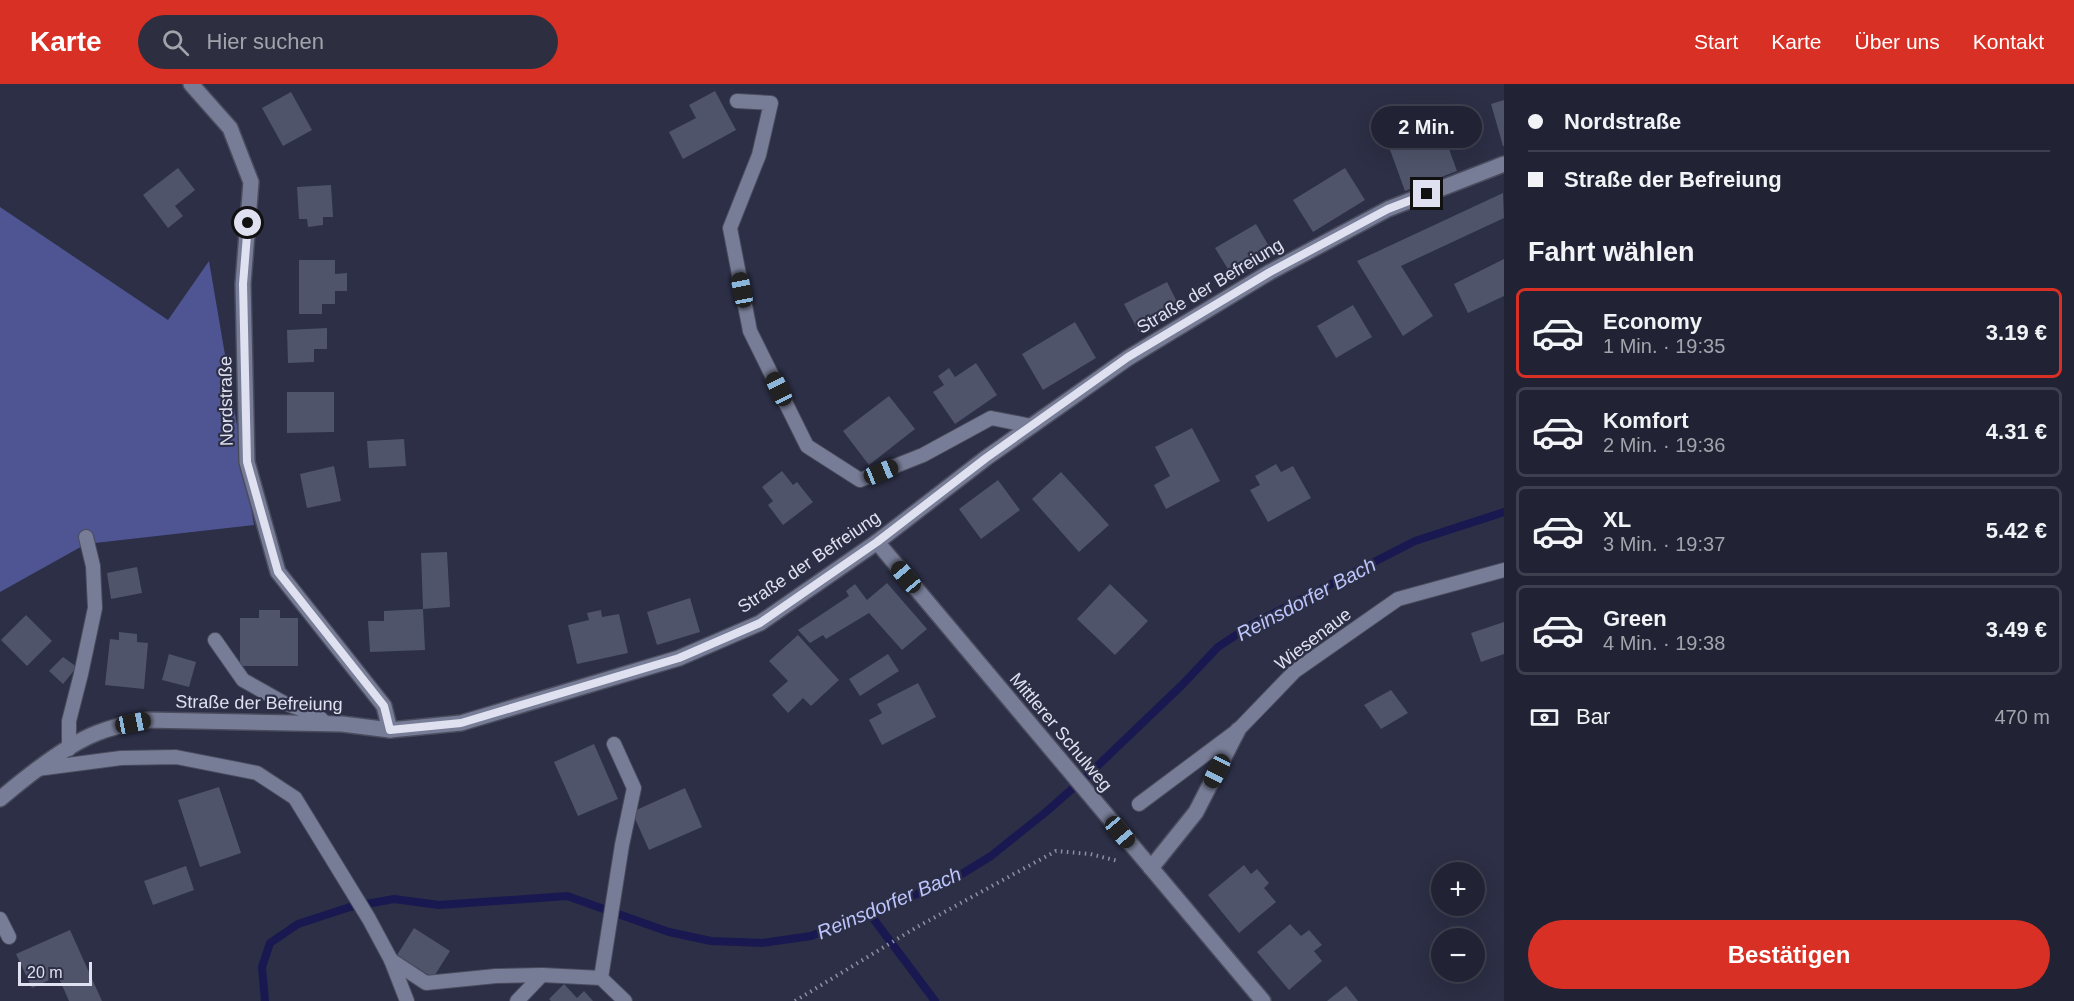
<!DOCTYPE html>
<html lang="de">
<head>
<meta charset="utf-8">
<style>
  body { margin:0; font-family:Helvetica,sans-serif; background:#2d2f40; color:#f1f3f6; height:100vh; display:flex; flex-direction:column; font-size:22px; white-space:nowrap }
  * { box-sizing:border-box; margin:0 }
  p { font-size:20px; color:#a2a4ac }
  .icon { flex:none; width:33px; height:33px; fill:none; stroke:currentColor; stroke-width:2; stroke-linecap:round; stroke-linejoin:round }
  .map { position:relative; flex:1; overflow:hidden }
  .details { display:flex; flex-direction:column; background:#212334; width:570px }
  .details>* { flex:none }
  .guide { display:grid; align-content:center; height:132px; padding:0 24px; background:#212334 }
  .controls { position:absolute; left:1431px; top:778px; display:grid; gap:12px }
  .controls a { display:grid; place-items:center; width:54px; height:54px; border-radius:50%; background:#212334; box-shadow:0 6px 24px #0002,0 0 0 2px #3e404f; font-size:30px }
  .scale { position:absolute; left:18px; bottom:15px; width:74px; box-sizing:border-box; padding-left:6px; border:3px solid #dfe1f0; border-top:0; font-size:16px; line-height:21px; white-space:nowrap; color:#dfe1f0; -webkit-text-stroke:4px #2c2f45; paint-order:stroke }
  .end { position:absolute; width:27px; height:27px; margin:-14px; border:8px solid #dfe1f0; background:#111; box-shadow:0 0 0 3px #111 }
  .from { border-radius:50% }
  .bubble { position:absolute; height:42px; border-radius:21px; background:#212334; box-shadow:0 6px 24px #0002,0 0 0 2px #3e404f; font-size:20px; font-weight:800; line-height:42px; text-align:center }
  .car { position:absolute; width:18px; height:36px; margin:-18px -9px; border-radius:8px; box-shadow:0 0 4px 2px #0007; background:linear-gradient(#222 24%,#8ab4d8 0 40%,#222 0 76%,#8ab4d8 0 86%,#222 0) }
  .guide b { display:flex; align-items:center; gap:21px; height:57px; font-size:22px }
  .guide b+b { border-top:2px solid #3e404f }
  .guide i { width:15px; height:15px; background:#f1f3f6 }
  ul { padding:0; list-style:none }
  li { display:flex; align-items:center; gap:18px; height:90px; margin:0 12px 9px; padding:0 12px; border:3px solid #3e404f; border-radius:9px }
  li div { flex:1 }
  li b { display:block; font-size:22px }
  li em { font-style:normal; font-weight:800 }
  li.on { border-color:#d93025 }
  li>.icon { width:54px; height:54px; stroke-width:1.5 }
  h2 { padding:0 24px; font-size:27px; line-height:72px }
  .pay { display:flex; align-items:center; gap:15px; height:66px; padding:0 24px; font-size:22px }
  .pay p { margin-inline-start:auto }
  .cta { display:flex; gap:12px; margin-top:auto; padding:12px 24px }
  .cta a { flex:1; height:69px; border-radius:36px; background:#d93025; color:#fff; font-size:24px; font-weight:800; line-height:69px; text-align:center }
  header { display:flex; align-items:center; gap:36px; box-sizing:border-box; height:84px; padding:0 30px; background:#d93025; color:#fff }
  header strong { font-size:28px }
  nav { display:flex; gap:33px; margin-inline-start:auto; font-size:21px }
  .search { width:420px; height:54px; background:#2d2f40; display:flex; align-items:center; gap:15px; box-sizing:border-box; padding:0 21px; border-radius:33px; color:#a2a4ac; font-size:22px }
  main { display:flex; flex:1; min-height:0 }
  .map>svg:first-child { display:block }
</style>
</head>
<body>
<header>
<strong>Karte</strong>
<div class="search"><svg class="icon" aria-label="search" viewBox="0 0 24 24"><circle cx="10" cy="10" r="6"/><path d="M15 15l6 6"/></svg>Hier suchen</div>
<nav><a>Start</a><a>Karte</a><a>Über uns</a><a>Kontakt</a></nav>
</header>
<main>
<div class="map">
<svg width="1504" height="917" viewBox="0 0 1504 917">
  <rect width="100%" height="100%" fill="#2c2f45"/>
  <path fill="#4e5592" d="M 0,123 L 168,236 L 209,177 L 254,441 L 86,460 L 0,508 Z"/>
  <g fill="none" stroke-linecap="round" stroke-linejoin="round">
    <g stroke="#191851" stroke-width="8">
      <path d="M 869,829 L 935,917"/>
      <path d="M 265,917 L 262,883 L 270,859 L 298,840 L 350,823 L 394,815 L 439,821 L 567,812 L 669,848 L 711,857 L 762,859 L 811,852 L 952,796 L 991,772 L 1046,728 L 1089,690 L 1182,601 L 1218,563 L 1251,541 L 1415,457 L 1504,428"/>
    </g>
  </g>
  <g fill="#4f546b">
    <path d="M 715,7 L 736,46 L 683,75 L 669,48 L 696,34 L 689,21 Z"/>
    <path d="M 291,8 L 312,46 L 283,62 L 262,24 Z"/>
    <path d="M 1504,16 L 1504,62 L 1503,62 L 1491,20 Z"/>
    <path d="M 1441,43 L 1457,87 L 1405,107 L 1389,63 Z"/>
    <path d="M 178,84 L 195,106 L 175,122 L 183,132 L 168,144 L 143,111 Z"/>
    <path d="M 1345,84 L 1365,116 L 1313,148 L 1293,116 Z"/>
    <path d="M 331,101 L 333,133 L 323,133 L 323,141 L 308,143 L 307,135 L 299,135 L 297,103 Z"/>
    <path d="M 1503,109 L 1504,134 L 1401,182 L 1433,232 L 1403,252 L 1357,177 Z"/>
    <path d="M 1256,140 L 1274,171 L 1234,195 L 1215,164 Z"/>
    <path d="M 1504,175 L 1504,212 L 1468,229 L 1454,200 Z"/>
    <path d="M 299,176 L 335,176 L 335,190 L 347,189 L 347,207 L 335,207 L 335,220 L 322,220 L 322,230 L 299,230 Z"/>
    <path d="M 1167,198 L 1181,226 L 1139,248 L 1124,220 Z"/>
    <path d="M 1353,221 L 1372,253 L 1336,274 L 1317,242 Z"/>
    <path d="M 1075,238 L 1096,274 L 1043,306 L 1022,270 Z"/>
    <path d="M 327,244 L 327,265 L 314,265 L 314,278 L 288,279 L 287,246 Z"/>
    <path d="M 976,279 L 997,311 L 955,340 L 933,308 L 944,301 L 938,292 L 949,284 L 955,293 Z"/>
    <path d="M 287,308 L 334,308 L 334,348 L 287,349 Z"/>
    <path d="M 889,312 L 915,345 L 869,381 L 843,347 Z"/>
    <path d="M 1192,344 L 1220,397 L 1166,425 L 1154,401 L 1170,392 L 1155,363 Z"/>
    <path d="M 404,355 L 406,382 L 369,384 L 367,357 Z"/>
    <path d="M 1276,380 L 1281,388 L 1293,382 L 1311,414 L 1268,438 L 1250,406 L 1260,401 L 1255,392 Z"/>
    <path d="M 334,382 L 341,417 L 307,424 L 300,390 Z"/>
    <path d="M 782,387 L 793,401 L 797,398 L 813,418 L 783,441 L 768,421 L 773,417 L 762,403 Z"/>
    <path d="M 1061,388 L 1109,441 L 1079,468 L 1032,415 Z"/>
    <path d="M 998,396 L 1020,426 L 981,455 L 959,425 Z"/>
    <path d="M 447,468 L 450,523 L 423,525 L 421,469 Z"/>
    <path d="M 137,483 L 142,509 L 111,515 L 107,489 Z"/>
    <path d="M 887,499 L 927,545 L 902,566 L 869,529 L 826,555 L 823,551 L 810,559 L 798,546 L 849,512 L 846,507 L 855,500 L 867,516 Z"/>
    <path d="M 1110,500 L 1148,537 L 1115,571 L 1077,535 Z"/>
    <path d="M 690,514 L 700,548 L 657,561 L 647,528 Z"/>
    <path d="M 423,525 L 425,566 L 370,568 L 368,537 L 384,537 L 384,527 Z"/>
    <path d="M 259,526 L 280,526 L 280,534 L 298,534 L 298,582 L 240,582 L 240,534 L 259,534 Z"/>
    <path d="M 601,526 L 602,533 L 619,530 L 628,569 L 577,580 L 568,541 L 589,536 L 587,529 Z"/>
    <path d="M 26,531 L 52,557 L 27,582 L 1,556 Z"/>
    <path d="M 1504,538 L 1504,570 L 1481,578 L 1471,549 Z"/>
    <path d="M 119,548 L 137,550 L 137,558 L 148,559 L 144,605 L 105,601 L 110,555 L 119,556 Z"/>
    <path d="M 798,551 L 839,596 L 811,622 L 803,614 L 788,629 L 772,611 L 788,597 L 769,577 Z"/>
    <path d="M 169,570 L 196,578 L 189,603 L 162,596 Z"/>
    <path d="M 888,570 L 899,587 L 860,612 L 849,595 Z"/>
    <path d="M 63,573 L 77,583 L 63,600 L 49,587 Z"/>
    <path d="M 918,599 L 936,633 L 882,661 L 869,636 L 882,629 L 877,620 Z"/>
    <path d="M 1391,606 L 1408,629 L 1381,645 L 1364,621 Z"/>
    <path d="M 594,660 L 618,715 L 578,732 L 554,678 Z"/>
    <path d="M 219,703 L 241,769 L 200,783 L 178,716 Z"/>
    <path d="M 685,704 L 702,743 L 649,766 L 632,728 Z"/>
    <path d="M 1244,781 L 1251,790 L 1257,785 L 1269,799 L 1264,804 L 1276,818 L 1239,849 L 1208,811 Z"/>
    <path d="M 186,782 L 194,806 L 153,821 L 144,797 Z"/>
    <path d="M 1290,840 L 1301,852 L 1309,846 L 1322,861 L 1314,867 L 1322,877 L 1289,906 L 1257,868 Z"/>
    <path d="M 414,844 L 450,867 L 433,894 L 397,871 Z"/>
    <path d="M 70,846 L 102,917 L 69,917 L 58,892 L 32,904 L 16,870 Z"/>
    <path d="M 564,900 L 577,914 L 584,907 L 593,917 L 551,917 L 549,915 Z"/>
    <path d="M 1346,902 L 1358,917 L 1327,917 Z"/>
  </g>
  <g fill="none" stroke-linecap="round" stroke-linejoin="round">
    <g stroke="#4a4c5e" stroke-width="16">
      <g id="lane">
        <path d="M 737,17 L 771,19 L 759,71 L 730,144 L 750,247 L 807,362 L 860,396 L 923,371 L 991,334 L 1032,342"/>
        <path d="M 215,556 L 243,596 L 284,619 L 317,631 L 326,640"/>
        <path d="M 69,665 L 69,637 L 81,590 L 95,524 L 93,482 L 86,453"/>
        <path d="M 37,685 L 121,674 L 176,673 L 257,689 L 295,714 L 369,835 L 391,876 L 426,899 L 496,892 L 542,891"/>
        <path d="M 1139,720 L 1238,646 L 1295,587 L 1398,515 L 1504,486"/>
        <path d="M 0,835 L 9,853"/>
        <path d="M 391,876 L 407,917"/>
        <path d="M 601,894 L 622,761 L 634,704 L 614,660"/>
        <path d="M 517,917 L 542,891 L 601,894 L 625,917"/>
      </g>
    </g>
    <g stroke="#4a4c5e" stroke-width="18">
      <g id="street">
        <path d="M 191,0 L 230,44 L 251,98 L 243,200 L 247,378 L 278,488 L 384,622 L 390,646"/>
        <path d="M 877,458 L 1263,917"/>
        <path d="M 0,715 C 26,693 66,661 97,649 C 114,642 130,639 147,636 L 342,640 L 390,646 L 461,639 L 679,574 L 760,539 L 877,458 L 986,374 L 1128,274 L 1270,188 L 1388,125 L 1504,80"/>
        <path d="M 1151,784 L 1196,728 L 1238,646"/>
      </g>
    </g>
    <path stroke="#8d90a2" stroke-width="4" stroke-dasharray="1.5 4.5" stroke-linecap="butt" d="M 795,917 L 917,843 L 1056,767 L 1090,770 L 1118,777"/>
    <use href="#lane" stroke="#787d97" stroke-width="14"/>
    <use href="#street" stroke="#787d97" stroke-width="15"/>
  </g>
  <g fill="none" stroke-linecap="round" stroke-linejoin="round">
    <path stroke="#dfe1f0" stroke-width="8" d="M 248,139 L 243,200 L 247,378 L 278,488 L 384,622 L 390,646 L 461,639 L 679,574 L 760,539 L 877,458 L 986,374 L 1128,273 L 1270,188 L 1388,125 L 1427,110"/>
  </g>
  <g text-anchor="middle" stroke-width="4.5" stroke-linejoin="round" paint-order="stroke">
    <g font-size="18" fill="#dfe1f0" stroke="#2c2f45">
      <text transform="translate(1210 202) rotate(-31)" y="6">Straße der Befreiung</text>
      <text transform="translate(226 317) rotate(-91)" y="6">Nordstraße</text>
      <text transform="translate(809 478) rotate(-34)" y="6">Straße der Befreiung</text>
      <text transform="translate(1313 555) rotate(-37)" y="6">Wiesenaue</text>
      <text transform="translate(259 619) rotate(1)" y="6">Straße der Befreiung</text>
      <text transform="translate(1061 648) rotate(50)" y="6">Mittlerer Schulweg</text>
    </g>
    <g font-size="20" font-style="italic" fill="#bcc5fc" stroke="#2c2f45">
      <text transform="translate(1306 515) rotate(-28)" y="7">Reinsdorfer Bach</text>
      <text transform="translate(889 819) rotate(-23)" y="7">Reinsdorfer Bach</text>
    </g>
  </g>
</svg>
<div class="controls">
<a>+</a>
<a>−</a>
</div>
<div class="scale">20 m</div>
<i class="end from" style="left:248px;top:139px"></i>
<i class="end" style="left:1427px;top:110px"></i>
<div class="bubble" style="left:1371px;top:22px;width:111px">2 Min.</div>
<i class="car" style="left:742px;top:206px;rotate:349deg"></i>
<i class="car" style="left:779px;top:305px;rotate:334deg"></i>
<i class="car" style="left:881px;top:388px;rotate:68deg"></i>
<i class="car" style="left:906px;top:493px;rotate:320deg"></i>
<i class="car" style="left:133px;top:639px;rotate:79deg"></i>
<i class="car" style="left:1217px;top:687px;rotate:207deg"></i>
<i class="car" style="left:1120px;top:748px;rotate:140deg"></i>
</div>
<section class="details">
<div class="guide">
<b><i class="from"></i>Nordstraße</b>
<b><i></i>Straße der Befreiung</b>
</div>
<h2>Fahrt wählen</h2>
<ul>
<li class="on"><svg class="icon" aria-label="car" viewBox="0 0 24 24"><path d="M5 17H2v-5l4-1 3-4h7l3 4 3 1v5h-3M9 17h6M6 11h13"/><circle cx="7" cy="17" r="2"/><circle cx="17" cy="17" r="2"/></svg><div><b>Economy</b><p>1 Min. · 19:35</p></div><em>3.19 €</em></li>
<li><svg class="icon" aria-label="car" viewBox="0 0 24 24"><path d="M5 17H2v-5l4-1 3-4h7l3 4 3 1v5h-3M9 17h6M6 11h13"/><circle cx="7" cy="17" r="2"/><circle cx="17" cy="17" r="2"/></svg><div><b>Komfort</b><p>2 Min. · 19:36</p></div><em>4.31 €</em></li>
<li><svg class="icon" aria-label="car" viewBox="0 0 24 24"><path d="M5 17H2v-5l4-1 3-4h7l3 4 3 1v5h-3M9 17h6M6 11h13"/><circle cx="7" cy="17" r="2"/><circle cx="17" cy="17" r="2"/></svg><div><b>XL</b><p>3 Min. · 19:37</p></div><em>5.42 €</em></li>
<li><svg class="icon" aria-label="car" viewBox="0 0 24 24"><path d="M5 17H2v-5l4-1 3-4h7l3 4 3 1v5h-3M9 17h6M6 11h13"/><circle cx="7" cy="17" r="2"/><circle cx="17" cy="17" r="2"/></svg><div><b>Green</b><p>4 Min. · 19:38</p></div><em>3.49 €</em></li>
</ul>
<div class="pay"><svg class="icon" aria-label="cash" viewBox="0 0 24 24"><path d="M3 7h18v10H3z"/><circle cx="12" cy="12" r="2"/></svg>Bar<p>470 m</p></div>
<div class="cta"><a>Bestätigen</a></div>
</section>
</main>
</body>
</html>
